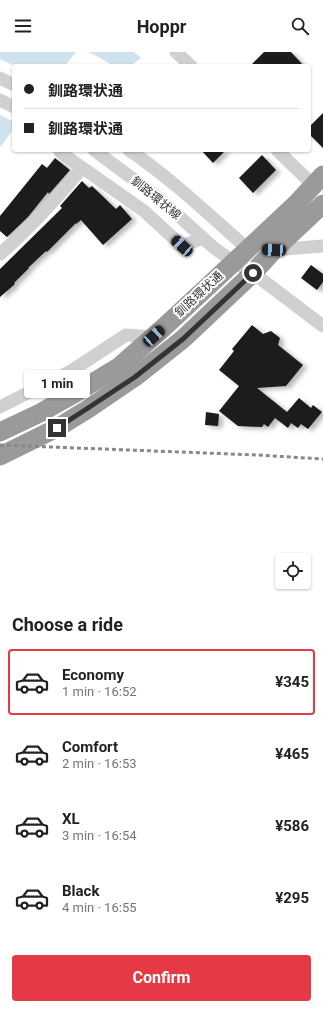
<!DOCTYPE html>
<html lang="en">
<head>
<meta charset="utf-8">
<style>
  body { margin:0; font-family:Roboto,"Noto Sans JP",sans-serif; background:#f2f2f2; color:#222; height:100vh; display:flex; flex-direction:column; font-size:15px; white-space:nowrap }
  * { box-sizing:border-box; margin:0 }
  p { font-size:13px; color:#767676 }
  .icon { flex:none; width:22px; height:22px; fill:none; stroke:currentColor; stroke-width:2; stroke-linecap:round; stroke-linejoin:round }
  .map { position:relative; height:549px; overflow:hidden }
  .side { display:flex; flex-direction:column; background:#fff; flex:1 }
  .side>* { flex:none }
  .hud { position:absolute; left:12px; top:12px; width:299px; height:88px; border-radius:4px; box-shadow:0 1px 3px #0004; display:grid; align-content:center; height:88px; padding:0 12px; background:#fff }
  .buttons { position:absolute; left:275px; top:501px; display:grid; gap:8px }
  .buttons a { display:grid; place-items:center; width:36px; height:36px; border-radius:4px; background:#fff; box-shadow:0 1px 3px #0004; font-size:20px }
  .end { position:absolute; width:18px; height:18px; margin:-9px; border:5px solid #333; background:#fff; box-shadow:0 0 0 2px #fff }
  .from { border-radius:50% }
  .bubble { position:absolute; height:28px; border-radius:4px; background:#fff; box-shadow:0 1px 3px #0004; font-size:13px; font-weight:700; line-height:28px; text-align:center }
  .car { position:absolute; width:12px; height:24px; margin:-12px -6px; border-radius:5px; box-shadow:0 0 3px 1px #0007; background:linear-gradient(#222 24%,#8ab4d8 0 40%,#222 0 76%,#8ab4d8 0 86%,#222 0) }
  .hud b { display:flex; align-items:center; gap:14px; height:38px; font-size:15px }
  .hud b+b { border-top:1px solid #e0e0e0 }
  .hud i { width:10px; height:10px; background:#222 }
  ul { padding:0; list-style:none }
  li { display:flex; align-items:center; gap:12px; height:66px; margin:0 8px 6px; padding:0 4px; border:2px solid transparent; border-radius:4px }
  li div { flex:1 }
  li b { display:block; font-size:15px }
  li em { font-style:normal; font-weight:700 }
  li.current { border-color:#e63946 }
  li>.icon { width:36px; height:36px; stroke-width:1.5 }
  h2 { padding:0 12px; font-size:18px; line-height:48px }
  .button { display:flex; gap:8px; margin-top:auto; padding:8px 12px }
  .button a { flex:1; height:46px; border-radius:4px; background:#e63946; color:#fff; font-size:16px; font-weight:700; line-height:46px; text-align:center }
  header { display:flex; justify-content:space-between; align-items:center; height:52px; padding:0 12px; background:#fff; font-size:18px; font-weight:700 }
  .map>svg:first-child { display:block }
</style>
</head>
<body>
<header><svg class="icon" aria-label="menu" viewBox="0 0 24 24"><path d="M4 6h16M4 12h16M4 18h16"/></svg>Hoppr<svg class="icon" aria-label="search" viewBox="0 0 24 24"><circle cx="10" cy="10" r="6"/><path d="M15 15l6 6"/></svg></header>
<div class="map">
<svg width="323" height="549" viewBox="0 0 323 549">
  <defs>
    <filter id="shadow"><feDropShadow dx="4.5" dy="2.5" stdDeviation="2" flood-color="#0004"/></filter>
  </defs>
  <rect width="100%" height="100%" fill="#fff"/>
  <g fill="#cfe2ee">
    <path d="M 0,0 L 76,0 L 65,14 L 14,14 L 14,77 L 0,95 Z"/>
    <path d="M 89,0 L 134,0 L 141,6 L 130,14 L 114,14 Z"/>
  </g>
  <path fill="#fff" d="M 0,7 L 15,14 L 14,14 L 14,70 L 0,63 Z"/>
  <g fill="#1a1a1a" filter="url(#shadow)">
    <path d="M 264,0 L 291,0 L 304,14 L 250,14 Z"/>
    <path d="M 323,61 L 323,96 L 309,82 L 309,75 Z"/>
    <path d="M 201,98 L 226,98 L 213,111 Z"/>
    <path d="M 262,103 L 276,118 L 253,141 L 239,126 Z"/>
    <path d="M 55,106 L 70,118 L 49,142 L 48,140 L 28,165 L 7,185 L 0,179 L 0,164 L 42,112 L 47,116 Z"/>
    <path d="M 82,129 L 89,136 L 92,134 L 116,157 L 120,153 L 132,167 L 103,193 L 81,168 L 76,172 L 76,171 L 47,200 L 46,199 L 28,216 L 29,216 L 14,231 L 15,232 L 0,245 L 0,217 L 62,156 L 60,154 Z"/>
    <path d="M 311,213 L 323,222 L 323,230 L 317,238 L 301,226 Z"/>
    <path d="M 252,273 L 263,282 L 271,279 L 280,286 L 278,293 L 303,313 L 286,334 L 257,336 L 287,360 L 299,346 L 311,356 L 313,353 L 322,360 L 308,377 L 301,372 L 298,376 L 291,371 L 288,376 L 275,366 L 268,375 L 264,372 L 262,375 L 238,374 L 219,359 L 239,334 L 219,318 L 234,299 L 232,297 Z"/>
    <path d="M 206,360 L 219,362 L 218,374 L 205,373 Z"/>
  </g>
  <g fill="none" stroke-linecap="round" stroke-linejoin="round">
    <g stroke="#d0d0d0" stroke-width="13">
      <path d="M 176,0 L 191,14"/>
      <path d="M 0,26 L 14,33"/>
      <path d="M 0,48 L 14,55"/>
      <path d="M 94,98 L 160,147 L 214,196 L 234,210 L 253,221 L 323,274"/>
      <path d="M 129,98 C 172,127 209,163 248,197"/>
      <path d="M 277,98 L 313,133"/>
      <path d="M 60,100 L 144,159 L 182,194 L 203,186"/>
      <path d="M 273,198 L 323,194"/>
      <path d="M 0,202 C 30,176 57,146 82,116"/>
      <path d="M 0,355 L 71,319 L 126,283 L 154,285"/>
    </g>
    <g stroke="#9a9a9a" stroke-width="19">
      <path d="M 0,380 L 40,361 L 79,339 L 120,314 L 162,277 L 234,210 L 296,152 L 323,123"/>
      <path d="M 0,404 L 57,376 L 88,357 L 135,325 L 183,287 L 253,221 L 274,198 L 323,152"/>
    </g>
    <path stroke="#888" stroke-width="3" stroke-dasharray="4 3" stroke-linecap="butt" d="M 0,393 L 257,403 L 323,407"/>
  </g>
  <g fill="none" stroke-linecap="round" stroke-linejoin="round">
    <path stroke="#333" stroke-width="5" d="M 57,376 L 88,356 L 135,325 L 183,287 L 253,221"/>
  </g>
  <g text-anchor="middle" stroke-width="4" stroke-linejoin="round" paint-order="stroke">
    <g font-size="12" fill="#333" stroke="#fff">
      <text transform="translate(156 146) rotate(39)" y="4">釧路環状線</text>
      <text transform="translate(199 242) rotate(-43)" y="4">釧路環状通</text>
    </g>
  </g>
</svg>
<div class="buttons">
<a><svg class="icon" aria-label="locate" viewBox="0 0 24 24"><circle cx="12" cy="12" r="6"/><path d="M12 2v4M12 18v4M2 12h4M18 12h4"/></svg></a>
</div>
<i class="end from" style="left:253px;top:221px"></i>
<i class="end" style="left:57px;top:376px"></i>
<div class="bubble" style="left:24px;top:318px;width:66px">1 min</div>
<i class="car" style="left:182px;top:194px;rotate:312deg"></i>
<i class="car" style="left:274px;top:198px;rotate:273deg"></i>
<i class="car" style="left:154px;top:284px;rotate:48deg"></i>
<div class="hud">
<b><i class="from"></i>釧路環状通</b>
<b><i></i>釧路環状通</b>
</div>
</div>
<section class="side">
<h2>Choose a ride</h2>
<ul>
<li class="current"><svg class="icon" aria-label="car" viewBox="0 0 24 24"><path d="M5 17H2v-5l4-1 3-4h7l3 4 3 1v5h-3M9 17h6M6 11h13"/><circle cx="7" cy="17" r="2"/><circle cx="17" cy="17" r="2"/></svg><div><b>Economy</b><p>1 min · 16:52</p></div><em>¥345</em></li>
<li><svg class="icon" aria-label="car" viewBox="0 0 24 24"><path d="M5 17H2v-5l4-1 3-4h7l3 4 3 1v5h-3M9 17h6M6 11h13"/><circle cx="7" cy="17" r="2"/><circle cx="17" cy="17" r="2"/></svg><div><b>Comfort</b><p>2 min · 16:53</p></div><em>¥465</em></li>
<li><svg class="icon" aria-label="car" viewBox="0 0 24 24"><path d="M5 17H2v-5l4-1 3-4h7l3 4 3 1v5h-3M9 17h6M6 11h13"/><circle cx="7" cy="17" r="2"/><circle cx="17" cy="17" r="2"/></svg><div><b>XL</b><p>3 min · 16:54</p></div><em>¥586</em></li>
<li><svg class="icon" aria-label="car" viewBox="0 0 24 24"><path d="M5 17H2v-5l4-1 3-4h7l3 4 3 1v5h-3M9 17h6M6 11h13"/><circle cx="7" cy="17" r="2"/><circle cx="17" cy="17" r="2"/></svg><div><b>Black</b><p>4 min · 16:55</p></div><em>¥295</em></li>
</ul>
<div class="button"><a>Confirm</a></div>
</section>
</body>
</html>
